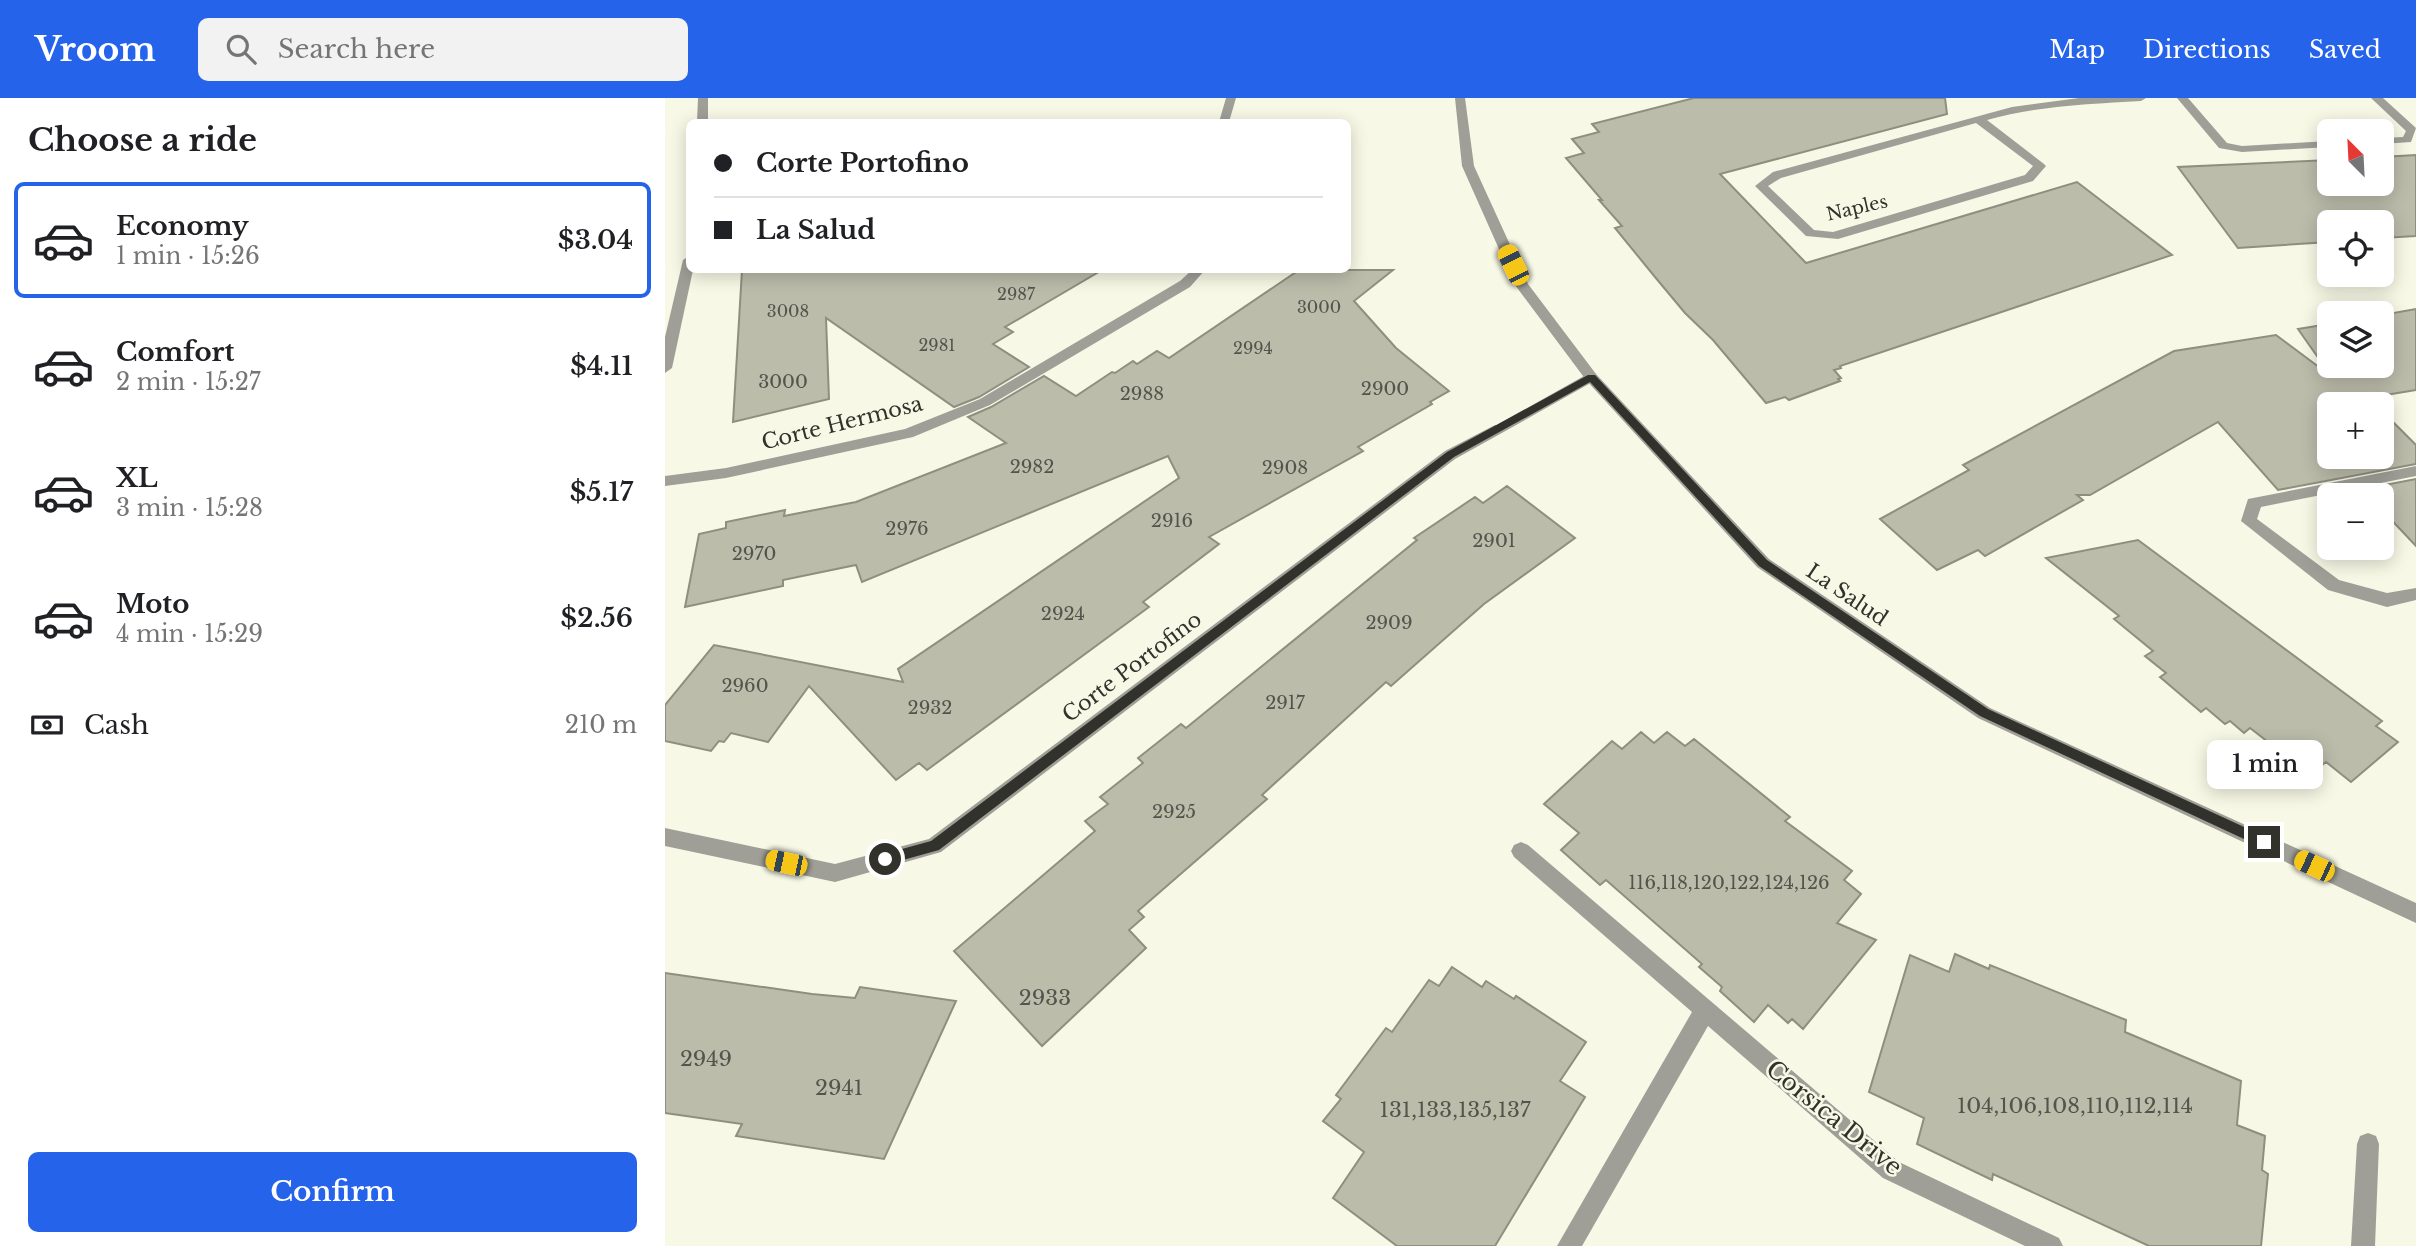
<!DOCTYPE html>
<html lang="en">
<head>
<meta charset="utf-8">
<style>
  body { margin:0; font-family:"Libre Baskerville",serif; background:#f2f2f2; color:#202124; height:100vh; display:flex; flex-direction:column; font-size:26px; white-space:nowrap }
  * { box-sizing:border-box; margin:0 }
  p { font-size:23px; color:#757577 }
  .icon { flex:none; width:38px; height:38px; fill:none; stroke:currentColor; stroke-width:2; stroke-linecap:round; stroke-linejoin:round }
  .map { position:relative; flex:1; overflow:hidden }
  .details { display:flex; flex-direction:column; background:#fff; width:665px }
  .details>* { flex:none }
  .top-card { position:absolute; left:21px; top:21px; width:665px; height:154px; border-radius:10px; box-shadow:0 4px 18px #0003; display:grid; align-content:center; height:154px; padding:0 28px; background:#fff }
  .needle { width:46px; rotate:336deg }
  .tools { position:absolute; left:1652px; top:21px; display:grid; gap:14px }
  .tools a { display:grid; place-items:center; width:77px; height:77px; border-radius:10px; background:#fff; box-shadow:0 4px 18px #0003; font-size:35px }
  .end { position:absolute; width:32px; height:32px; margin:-16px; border:9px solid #32322c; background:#fff; box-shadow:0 0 0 4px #fff }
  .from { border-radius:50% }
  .bubble { position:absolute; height:49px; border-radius:10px; background:#fff; box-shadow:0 4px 18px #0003; font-size:23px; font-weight:600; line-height:49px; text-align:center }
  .car { position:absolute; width:21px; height:42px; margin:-21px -10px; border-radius:9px; box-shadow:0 0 5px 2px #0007; background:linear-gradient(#f5c518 24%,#345 0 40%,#f5c518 0 76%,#345 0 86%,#f5c518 0) }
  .top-card b { display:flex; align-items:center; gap:24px; height:66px; font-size:26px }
  .top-card b+b { border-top:2px solid #e0e0e0 }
  .top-card i { width:18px; height:18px; background:#202124 }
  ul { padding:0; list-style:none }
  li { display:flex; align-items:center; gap:21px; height:116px; margin:0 14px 10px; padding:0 14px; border:4px solid transparent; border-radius:10px }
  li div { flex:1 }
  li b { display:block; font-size:26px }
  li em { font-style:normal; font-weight:600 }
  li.active { border-color:#2563eb }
  li>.icon { width:63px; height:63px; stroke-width:1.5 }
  h2 { padding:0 28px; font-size:32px; line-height:84px }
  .pay { display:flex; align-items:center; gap:18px; height:77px; padding:0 28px; font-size:26px }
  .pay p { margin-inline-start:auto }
  .cta { display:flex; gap:14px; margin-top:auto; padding:14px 28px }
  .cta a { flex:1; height:80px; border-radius:10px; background:#2563eb; color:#fff; font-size:28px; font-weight:600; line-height:80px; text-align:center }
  header { display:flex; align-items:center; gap:42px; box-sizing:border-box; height:98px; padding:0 35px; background:#2563eb; color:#fff }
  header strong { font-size:33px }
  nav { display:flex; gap:38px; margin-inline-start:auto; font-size:24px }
  .search { width:490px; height:63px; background:#f2f2f2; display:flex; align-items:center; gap:18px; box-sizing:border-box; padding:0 24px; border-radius:10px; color:#757577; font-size:26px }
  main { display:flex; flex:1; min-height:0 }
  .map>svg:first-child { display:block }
</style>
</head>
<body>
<header>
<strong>Vroom</strong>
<div class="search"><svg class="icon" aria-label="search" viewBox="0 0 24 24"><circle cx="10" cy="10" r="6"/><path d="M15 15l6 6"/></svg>Search here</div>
<nav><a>Map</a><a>Directions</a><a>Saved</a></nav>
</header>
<main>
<section class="details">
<h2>Choose a ride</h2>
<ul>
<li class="active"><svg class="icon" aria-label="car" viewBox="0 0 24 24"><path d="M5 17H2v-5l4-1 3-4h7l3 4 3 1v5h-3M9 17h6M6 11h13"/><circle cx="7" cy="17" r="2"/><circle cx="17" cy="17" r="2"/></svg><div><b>Economy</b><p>1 min · 15:26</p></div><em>$3.04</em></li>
<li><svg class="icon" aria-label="car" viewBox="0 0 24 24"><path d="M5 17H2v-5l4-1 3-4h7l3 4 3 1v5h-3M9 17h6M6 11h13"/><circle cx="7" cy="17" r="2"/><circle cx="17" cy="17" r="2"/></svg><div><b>Comfort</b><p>2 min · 15:27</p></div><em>$4.11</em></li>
<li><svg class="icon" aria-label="car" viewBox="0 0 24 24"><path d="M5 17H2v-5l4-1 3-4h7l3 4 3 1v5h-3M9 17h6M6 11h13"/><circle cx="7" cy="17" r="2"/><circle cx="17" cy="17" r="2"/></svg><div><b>XL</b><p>3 min · 15:28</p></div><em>$5.17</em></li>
<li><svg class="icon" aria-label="car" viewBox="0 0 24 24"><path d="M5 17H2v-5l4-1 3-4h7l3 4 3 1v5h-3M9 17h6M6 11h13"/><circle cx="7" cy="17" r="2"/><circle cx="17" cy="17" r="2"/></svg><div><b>Moto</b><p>4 min · 15:29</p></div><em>$2.56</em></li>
</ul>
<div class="pay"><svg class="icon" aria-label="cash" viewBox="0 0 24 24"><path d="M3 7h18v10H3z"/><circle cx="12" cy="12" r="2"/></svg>Cash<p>210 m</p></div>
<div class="cta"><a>Confirm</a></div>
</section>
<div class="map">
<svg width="1751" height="1148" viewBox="0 0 1751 1148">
  <rect width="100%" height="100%" fill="#f8f8e6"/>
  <g fill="#bcbcab" stroke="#8f8f7f" stroke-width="2">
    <path d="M 1029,0 L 1280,0 L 1282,16 L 1055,76 L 1141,165 L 1412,84 L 1507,157 L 1175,268 L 1176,270 L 1169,272 L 1176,280 L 1173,281 L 1175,283 L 1124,302 L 1120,299 L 1101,305 L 1048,242 L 1020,215 L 990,179 L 950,130 L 957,128 L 934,102 L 937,102 L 901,60 L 919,55 L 907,41 L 934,34 L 927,26 Z"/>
    <path d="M 1751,57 L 1751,138 L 1717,140 L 1717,124 L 1664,124 L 1664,144 L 1573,150 L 1513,69 L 1664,62 L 1664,86 L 1717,86 L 1717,59 Z"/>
    <path d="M 77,172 L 437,172 L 340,229 L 348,234 L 328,246 L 364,269 L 314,299 L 289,309 L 161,220 L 164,301 L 68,324 Z"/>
    <path d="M 634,172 L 728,172 L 689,203 L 731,250 L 784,293 L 765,304 L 767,306 L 693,349 L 698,353 L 544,439 L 554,446 L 478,504 L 484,509 L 262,672 L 254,665 L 231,682 L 144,588 L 103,644 L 66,635 L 59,644 L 54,643 L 46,653 L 0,643 L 0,607 L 49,547 L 238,584 L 233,571 L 514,380 L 503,358 L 197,484 L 191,467 L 118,482 L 118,488 L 20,509 L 34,436 L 61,430 L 61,424 L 120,412 L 119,418 L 191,404 L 341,345 L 303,319 L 326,309 L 379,278 L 411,298 L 447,274 L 450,275 L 468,263 L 472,266 L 492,253 L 504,260 Z"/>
    <path d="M 1751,211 L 1751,292 L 1703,300 L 1710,306 L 1664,306 L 1664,359 L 1717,359 L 1717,313 L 1751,347 L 1751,366 L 1613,392 L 1553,324 L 1425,397 L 1412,397 L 1418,402 L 1320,458 L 1313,452 L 1272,472 L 1215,421 L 1304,372 L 1298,367 L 1509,253 L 1611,237 L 1666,278 L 1633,231 L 1664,226 L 1664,268 L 1717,268 L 1717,217 Z"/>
    <path d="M 1751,381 L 1751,448 L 1717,412 L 1717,397 L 1668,397 Z"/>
    <path d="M 842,388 L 910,440 L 819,506 L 726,588 L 721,584 L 597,697 L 602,701 L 473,813 L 479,819 L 464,832 L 481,850 L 377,948 L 289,853 L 430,733 L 420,723 L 443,706 L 435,699 L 478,665 L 473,660 L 516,626 L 521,630 L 752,442 L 749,440 L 810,399 L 818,405 Z"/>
    <path d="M 1473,442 L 1717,623 L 1711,628 L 1733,644 L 1686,684 L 1661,664 L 1652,671 L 1623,648 L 1616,654 L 1585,630 L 1579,635 L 1565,623 L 1560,626 L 1541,610 L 1536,614 L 1495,579 L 1501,575 L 1480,558 L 1488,553 L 1449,521 L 1454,518 L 1381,460 Z"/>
    <path d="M 976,634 L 989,645 L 1002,634 L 1020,648 L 1029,641 L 1125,719 L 1120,723 L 1187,773 L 1179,782 L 1196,796 L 1172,825 L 1211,842 L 1138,931 L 1127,921 L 1123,925 L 1103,907 L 1089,924 L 1055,893 L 1057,889 L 1034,869 L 1037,866 L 941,782 L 935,787 L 896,752 L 914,735 L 879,706 L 947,643 L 957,651 Z"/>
    <path d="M 1290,856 L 1324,871 L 1325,867 L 1461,922 L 1460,934 L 1576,983 L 1572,1027 L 1600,1038 L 1597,1072 L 1603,1076 L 1596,1148 L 1484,1148 L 1328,1076 L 1327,1082 L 1252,1046 L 1259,1020 L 1204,994 L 1245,857 L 1284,874 Z"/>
    <path d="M 787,869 L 817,889 L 821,883 L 849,901 L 851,898 L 921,944 L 895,983 L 920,999 L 830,1148 L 732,1148 L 668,1100 L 699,1054 L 658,1023 L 676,1001 L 671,997 L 721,930 L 727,934 L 764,882 L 774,888 Z"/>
    <path d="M 0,875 L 147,896 L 190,900 L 195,889 L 291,903 L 219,1061 L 71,1038 L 77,1026 L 0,1015 Z"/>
  </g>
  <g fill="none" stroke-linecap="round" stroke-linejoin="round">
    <g fill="#9f9f98" fill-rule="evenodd">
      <path d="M 33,0 L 43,0 L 43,24 L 32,24 Z"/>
      <path d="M 561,0 L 571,0 L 564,24 L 554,24 Z"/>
      <path d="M 1414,0 L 1481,0 L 1476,3 C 1424,6 1372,8 1322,22 L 1379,66 L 1381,68 L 1368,83 L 1173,141 L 1141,138 L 1090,88 L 1108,74 L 1347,9 ZM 1311,25 L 1368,68 L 1360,77 L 1168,134 L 1149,132 L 1103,88 L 1116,80 Z"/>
      <path d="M 1512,0 L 1523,0 L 1562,45 L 1577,48 L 1664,43 L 1664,49 L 1577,54 L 1554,50 Z"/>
      <path d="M 1706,0 L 1718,0 L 1751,30 L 1746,44 L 1717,46 L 1717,40 L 1738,39 L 1741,33 Z"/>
      <path d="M 24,158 L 24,172 L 28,172 L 7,270 L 0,275 L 0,239 L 18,162 Z"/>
      <path d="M 527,172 L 540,172 L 525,189 L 325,307 L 248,339 L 61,380 L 0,388 L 0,378 L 61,370 L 240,331 L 315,301 L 515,183 Z"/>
      <path d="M 830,327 L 835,328 L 837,332 L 835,336 L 790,361 L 276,754 L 170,784 L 0,748 L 0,730 L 170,766 L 264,741 L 780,353 Z"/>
      <path d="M 1751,368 L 1751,378 L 1596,409 L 1592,421 L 1674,482 L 1722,495 L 1751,490 L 1751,502 L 1722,509 L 1663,492 L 1576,423 L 1583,401 Z"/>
      <path d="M 856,744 L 863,747 L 1234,1064 L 1394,1140 L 1398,1148 L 1360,1148 L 1218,1080 L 1043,928 L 917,1148 L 892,1148 L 1027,914 L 849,759 L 846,753 L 849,747 Z"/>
      <path d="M 1703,1035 L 1711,1038 L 1714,1046 L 1710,1148 L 1686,1148 L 1692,1046 L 1695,1038 Z"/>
    </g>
    <path fill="#9f9f98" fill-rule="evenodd" d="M 926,274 L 931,276 L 931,282 L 835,336 L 825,336 L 823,332 Z"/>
    <path fill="#9f9f98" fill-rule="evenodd" d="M 790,0 L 800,0 L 809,68 L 863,186 L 931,276 L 1104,461 L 1325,610 L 1751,805 L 1751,825 L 1313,620 L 1092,469 L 921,282 L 850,187 L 797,68 Z"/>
  </g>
  <path fill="#32322c" d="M 923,277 L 930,277 L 1102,462 L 1323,611 L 1603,740 L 1603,748 L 1594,748 L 1315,618 L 1094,468 L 925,284 L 789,359 L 274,752 L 220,767 L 215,766 L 215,757 L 266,743 L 782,354 Z"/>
  <g text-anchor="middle" stroke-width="5" stroke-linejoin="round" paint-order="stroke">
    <g font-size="16" fill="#54544c">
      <text x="351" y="202">2987</text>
      <text x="654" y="215">3000</text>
      <text x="123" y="219">3008</text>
      <text x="272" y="253">2981</text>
      <text x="588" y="256">2994</text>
    </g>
    <g font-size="18" fill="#32322c" stroke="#f8f8e6">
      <text transform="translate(1192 110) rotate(-13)" y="6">Naples</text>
    </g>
    <g font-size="18" fill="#54544c">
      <text x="118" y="290">3000</text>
      <text x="720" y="297">2900</text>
      <text x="477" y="302">2988</text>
      <text x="367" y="375">2982</text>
      <text x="620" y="376">2908</text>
      <text x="507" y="429">2916</text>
      <text x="242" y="437">2976</text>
      <text x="829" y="449">2901</text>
      <text x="89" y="462">2970</text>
      <text x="398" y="522">2924</text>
      <text x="724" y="531">2909</text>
      <text x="80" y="594">2960</text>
      <text x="620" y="611">2917</text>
      <text x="265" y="616">2932</text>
      <text x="509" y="720">2925</text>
      <text x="1064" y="791">116,118,120,122,124,126</text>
    </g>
    <g font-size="21" fill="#32322c" stroke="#f8f8e6">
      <text transform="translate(177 325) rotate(-14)" y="7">Corte Hermosa</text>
      <text transform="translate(1182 497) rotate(34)" y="7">La Salud</text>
      <text transform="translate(467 569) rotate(-37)" y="7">Corte Portofino</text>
    </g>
    <g font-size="21" fill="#54544c">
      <text x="380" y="907">2933</text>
      <text x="41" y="968">2949</text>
      <text x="174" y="997">2941</text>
      <text x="1410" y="1015">104,106,108,110,112,114</text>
      <text x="790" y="1019">131,133,135,137</text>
    </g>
    <g font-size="24" fill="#32322c" stroke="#f8f8e6">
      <text transform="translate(1169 1020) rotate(39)" y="8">Corsica Drive</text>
    </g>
  </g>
</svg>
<div class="tools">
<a><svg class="needle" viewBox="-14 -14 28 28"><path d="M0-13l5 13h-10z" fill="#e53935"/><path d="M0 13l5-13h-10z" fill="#757577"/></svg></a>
<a><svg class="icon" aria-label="locate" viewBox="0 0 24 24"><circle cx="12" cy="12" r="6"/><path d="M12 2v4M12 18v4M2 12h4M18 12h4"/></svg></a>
<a><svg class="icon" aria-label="layers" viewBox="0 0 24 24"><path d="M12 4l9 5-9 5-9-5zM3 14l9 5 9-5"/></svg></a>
<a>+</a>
<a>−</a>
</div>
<i class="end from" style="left:220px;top:761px"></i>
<i class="end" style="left:1599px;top:744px"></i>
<div class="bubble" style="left:1542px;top:642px;width:116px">1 min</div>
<i class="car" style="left:848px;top:167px;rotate:334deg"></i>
<i class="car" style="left:121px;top:765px;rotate:282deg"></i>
<i class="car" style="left:1649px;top:768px;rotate:295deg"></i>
<div class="top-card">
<b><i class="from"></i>Corte Portofino</b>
<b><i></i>La Salud</b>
</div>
</div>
</main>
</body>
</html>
